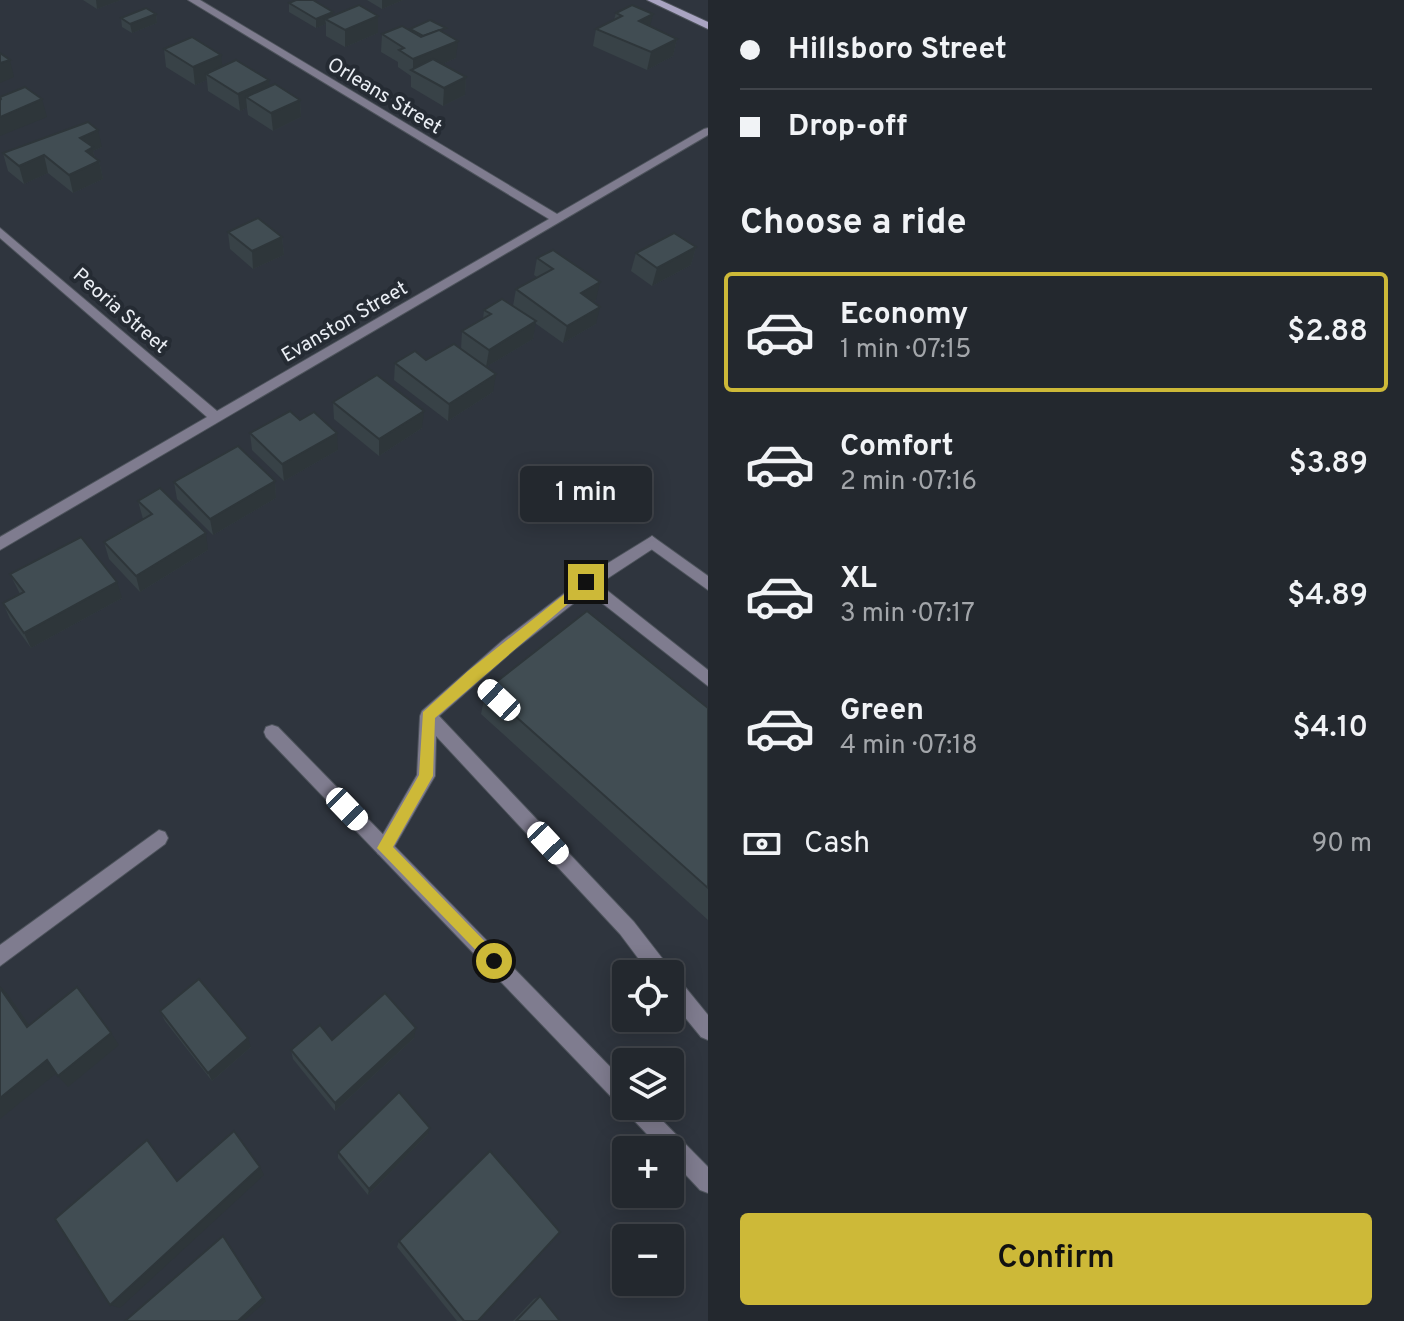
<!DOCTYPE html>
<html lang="en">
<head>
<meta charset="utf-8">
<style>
  body { margin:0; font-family:Overpass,sans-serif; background:#2b3036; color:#f1f3f6; height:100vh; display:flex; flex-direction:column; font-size:30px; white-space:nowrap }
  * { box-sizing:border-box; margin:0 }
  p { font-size:26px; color:#a3a6aa }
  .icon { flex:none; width:44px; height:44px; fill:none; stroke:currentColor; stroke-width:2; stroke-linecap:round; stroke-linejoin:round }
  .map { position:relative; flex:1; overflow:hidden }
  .panel { display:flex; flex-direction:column; background:#23282e; width:696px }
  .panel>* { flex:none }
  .hud { display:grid; align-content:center; height:176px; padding:0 32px; background:#23282e }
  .controls { position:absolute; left:612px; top:960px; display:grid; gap:16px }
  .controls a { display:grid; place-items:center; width:72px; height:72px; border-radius:8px; background:#23282e; box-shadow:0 4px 20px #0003,0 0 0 2px #40444a; font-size:40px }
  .end { position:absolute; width:36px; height:36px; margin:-18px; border:10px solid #cdb938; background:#111; box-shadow:0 0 0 4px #111 }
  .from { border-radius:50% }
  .bubble { position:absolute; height:56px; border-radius:8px; background:#23282e; box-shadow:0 4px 20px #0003,0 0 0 2px #40444a; font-size:26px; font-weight:600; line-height:56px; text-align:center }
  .car { position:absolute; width:24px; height:48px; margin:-24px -12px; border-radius:10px; box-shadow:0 0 6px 2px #0007; background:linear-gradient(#fff 24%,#345 0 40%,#fff 0 76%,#345 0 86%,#fff 0) }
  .hud b { display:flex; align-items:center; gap:28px; height:76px; font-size:30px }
  .hud b+b { border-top:2px solid #40444a }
  .hud i { width:20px; height:20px; background:#f1f3f6 }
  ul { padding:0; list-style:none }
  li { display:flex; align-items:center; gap:24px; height:120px; margin:0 16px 12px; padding:0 16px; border:4px solid transparent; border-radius:8px }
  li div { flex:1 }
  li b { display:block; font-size:30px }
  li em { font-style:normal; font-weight:600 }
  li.active { border-color:#cdb938 }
  li>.icon { width:72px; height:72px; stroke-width:1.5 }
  h2 { padding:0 32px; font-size:36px; line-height:96px }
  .pay { display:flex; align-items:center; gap:20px; height:88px; padding:0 32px; font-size:30px }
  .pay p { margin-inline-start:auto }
  .button { display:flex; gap:16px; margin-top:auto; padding:16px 32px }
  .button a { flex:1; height:92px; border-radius:8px; background:#cdb938; color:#111; font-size:32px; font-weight:600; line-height:92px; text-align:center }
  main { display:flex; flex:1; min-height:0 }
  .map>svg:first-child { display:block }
</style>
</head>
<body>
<main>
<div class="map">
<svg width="708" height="1321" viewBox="0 0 708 1321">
  <rect width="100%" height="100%" fill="#2f353e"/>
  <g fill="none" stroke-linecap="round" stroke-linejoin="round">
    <g stroke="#4d535b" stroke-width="2">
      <g id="lane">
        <path d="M 652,536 L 659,542 L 657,546 L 599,584 L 708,670 L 708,686 L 588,592 L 514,650 L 439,716 L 634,922 L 669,967 L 671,975 L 677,977 L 708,1015 L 708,1040 L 701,1037 L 670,999 L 670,974 L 650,974 L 620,934 L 436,736 L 435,776 L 432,781 L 390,854 L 384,856 L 378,854 L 375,848 L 417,775 L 420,716 L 422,711 L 502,641 L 579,582 L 581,578 L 587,576 Z"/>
        <path d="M 159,830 L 165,832 L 168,838 L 165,844 L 0,966 L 0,945 Z"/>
      </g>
    </g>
    <g stroke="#4d535b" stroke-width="2">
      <g id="street">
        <path d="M 188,0 L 200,0 L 557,214 L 704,129 L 708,128 L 708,135 L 0,550 L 0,537 L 207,417 L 0,238 L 0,228 L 217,411 L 549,219 Z"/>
        <path d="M 652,536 L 708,576 L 708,590 L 647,546 L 645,542 Z"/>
        <path d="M 272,725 L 278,727 L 626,1083 L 626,1106 L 648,1106 L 708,1167 L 708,1193 L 700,1190 L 670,1158 L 670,1150 L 662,1150 L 627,1113 L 624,1108 L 619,1105 L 266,737 L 264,732 L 266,727 Z"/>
      </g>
    </g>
    <g stroke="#4d535b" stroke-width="2">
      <path id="secondary" d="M 647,0 L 660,0 L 708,22 L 708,29 Z"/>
    </g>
    <use href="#lane" fill="#7f7c8f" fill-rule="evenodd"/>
    <use href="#street" fill="#7f7c8f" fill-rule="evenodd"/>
    <use href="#secondary" fill="#a9a4c2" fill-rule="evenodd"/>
  </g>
  <g fill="#384247">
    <path d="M 83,0 L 121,0 L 97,9 Z"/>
    <path d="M 367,0 L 403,0 L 382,9 Z"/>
    <path d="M 289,3 L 333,16 L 378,16 L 378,33 L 345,47 L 326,36 L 326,24 L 316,28 L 289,12 Z"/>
    <path d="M 616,13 L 650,26 L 677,39 L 673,56 L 647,70 L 593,46 L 596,29 L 614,20 Z"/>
    <path d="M 156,14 L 157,23 L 132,33 L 122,27 L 121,18 Z"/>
    <path d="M 410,29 L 445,33 L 456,58 L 442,64 L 466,77 L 465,95 L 443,106 L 411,87 L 411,76 L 398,67 L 398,62 L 381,52 L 382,34 L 410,31 Z"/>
    <path d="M 164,49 L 269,80 L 269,87 L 300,100 L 301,117 L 273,131 L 248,115 L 247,108 L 240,111 L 208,91 L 207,80 L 195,85 L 166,67 Z"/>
    <path d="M 102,147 L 93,151 L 95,158 L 99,161 L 103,179 L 73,193 L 48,173 L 24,184 L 8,171 L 3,153 Z"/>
    <path d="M 228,232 L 282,237 L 284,255 L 253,269 L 230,249 Z"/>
    <path d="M 696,247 L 691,265 L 652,286 L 631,271 L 636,253 Z"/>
    <path d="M 537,258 L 596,300 L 593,302 L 596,324 L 563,343 L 535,323 L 533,339 L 486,367 L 461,349 L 462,331 L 483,319 L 484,310 L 513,306 L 516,289 L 537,277 L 534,275 Z"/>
    <path d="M 426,360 L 493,392 L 448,421 L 394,380 L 395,363 Z"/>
    <path d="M 333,402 L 422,428 L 379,456 L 334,419 Z"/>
    <path d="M 300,420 L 338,450 L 284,481 L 252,450 L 250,433 Z"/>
    <path d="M 275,481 L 276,498 L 213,535 L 177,499 L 174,482 Z"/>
    <path d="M 138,501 L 208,550 L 140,592 L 109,559 L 104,542 L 143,519 Z"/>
    <path d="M 10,574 L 122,598 L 31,648 L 10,619 L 3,603 L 20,594 Z"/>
    <path d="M 486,690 L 708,708 L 708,920 L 481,714 Z"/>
    <path d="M 160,1011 L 251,1047 L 212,1081 L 165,1021 Z"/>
    <path d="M 414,1038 L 335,1111 L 293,1059 L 291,1050 L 332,1040 Z"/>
    <path d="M 428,1134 L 368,1195 L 338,1158 L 338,1152 Z"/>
    <path d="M 399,1241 L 478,1321 L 457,1321 L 397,1247 Z"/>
    <path d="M 540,1296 L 560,1321 L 513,1321 L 534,1299 Z"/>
  </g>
  <g fill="#2e363a">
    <path d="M 96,0 L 121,0 L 97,9 Z"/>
    <path d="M 382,0 L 403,0 L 382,9 Z"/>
    <path d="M 333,12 L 333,21 L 325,19 L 326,24 L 316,28 L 316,19 Z"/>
    <path d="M 156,14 L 157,23 L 132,33 L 130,24 Z"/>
    <path d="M 653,14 L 649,31 L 639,21 Z"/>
    <path d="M 378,16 L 378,33 L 345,47 L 345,30 Z"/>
    <path d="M 677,39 L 673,56 L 647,70 L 651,52 Z"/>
    <path d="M 458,41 L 456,58 L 419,74 L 413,70 L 413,59 Z"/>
    <path d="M 221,55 L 223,73 L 206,74 L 207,80 L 195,85 L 193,67 Z"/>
    <path d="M 10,60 L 14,77 L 0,83 L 0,63 Z"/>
    <path d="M 466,77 L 465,95 L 443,106 L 444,88 Z"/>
    <path d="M 269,80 L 270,97 L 246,97 L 247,108 L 240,111 L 238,94 Z"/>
    <path d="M 42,99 L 47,117 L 0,136 L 0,117 Z"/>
    <path d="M 300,100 L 301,117 L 273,131 L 271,113 Z"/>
    <path d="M 98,130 L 102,147 L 93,151 L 96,163 L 99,161 L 103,179 L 73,193 L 69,175 L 80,138 Z"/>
    <path d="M 44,155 L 48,173 L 24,184 L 19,166 Z"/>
    <path d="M 282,237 L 284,255 L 253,269 L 252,251 Z"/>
    <path d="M 696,247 L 691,265 L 652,286 L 657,268 Z"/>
    <path d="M 600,282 L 596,300 L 577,311 L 581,293 Z"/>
    <path d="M 600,307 L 596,324 L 563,343 L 567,326 Z"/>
    <path d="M 536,321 L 533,339 L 486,367 L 489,350 Z"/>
    <path d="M 496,374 L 493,392 L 448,421 L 449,404 Z"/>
    <path d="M 424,411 L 422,428 L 379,456 L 379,439 Z"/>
    <path d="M 337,433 L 338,450 L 284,481 L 282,464 Z"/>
    <path d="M 275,481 L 276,498 L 213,535 L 210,519 Z"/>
    <path d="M 206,533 L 208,550 L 140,592 L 136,576 Z"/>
    <path d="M 117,582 L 122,598 L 31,648 L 24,633 Z"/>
    <path d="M 0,986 L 6,992 L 39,1039 L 27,1027 L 0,988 Z"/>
    <path d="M 416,1028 L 414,1038 L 335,1111 L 335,1103 Z"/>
    <path d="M 111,1033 L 119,1045 L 68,1087 L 58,1076 Z"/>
    <path d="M 248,1038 L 251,1047 L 212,1081 L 208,1073 Z"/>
    <path d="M 47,1060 L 58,1072 L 0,1119 L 0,1098 Z"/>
    <path d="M 430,1128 L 428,1134 L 368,1195 L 369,1189 Z"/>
    <path d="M 260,1167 L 264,1175 L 120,1308 L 110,1305 Z"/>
    <path d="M 223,1236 L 266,1301 L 244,1321 L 238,1321 Z"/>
  </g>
  <g fill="#414d53" stroke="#2e363a" stroke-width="2">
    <path d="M 296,0 L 313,0 L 333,12 L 316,19 L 289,3 Z"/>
    <path d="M 359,5 L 378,16 L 345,30 L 325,19 Z"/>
    <path d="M 632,5 L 653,14 L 639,21 L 677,39 L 651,52 L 596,29 L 622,16 L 616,13 Z"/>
    <path d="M 146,8 L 156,14 L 130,24 L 121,18 Z"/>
    <path d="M 430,20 L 446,28 L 423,36 L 410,29 Z"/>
    <path d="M 402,26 L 421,37 L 439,30 L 458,41 L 413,59 L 399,50 L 404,48 L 382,34 Z"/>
    <path d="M 192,37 L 221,55 L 193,67 L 164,49 Z"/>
    <path d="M 0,53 L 10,60 L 0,63 Z"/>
    <path d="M 433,59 L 466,77 L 444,88 L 411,70 Z"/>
    <path d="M 236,60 L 269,80 L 238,94 L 206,74 Z"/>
    <path d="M 275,84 L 300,100 L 271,113 L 246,97 Z"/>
    <path d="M 25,87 L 42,99 L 0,117 L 0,100 L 1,99 L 0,97 Z"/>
    <path d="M 88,122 L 98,130 L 80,138 L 93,147 L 86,151 L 99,161 L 69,175 L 44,155 L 19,166 L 3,153 Z"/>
    <path d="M 258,218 L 282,237 L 252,251 L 228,232 Z"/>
    <path d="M 674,233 L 696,247 L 657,268 L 636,253 Z"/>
    <path d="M 553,250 L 600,282 L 581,293 L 600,307 L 567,326 L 516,289 L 553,269 L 537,258 Z"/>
    <path d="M 502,299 L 536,321 L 489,350 L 462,331 L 491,314 L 484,310 Z"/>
    <path d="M 454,344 L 496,374 L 449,404 L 395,363 L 415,351 L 426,360 Z"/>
    <path d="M 377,375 L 424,411 L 379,439 L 333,402 Z"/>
    <path d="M 290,411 L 300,420 L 314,412 L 337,433 L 282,464 L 250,433 Z"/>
    <path d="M 238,446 L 275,481 L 210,519 L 174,482 Z"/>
    <path d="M 160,488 L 206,533 L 136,576 L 104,542 L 152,514 L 138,501 Z"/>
    <path d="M 81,537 L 117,582 L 24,633 L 3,603 L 24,592 L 10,574 Z"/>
    <path d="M 587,611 L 708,708 L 708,888 L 486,690 Z"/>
    <path d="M 199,979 L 248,1038 L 208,1073 L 160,1011 Z"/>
    <path d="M 77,987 L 111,1033 L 58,1076 L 47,1060 L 0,1098 L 0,988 L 27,1027 Z"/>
    <path d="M 385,993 L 416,1028 L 335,1103 L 291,1050 L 320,1025 L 332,1040 Z"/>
    <path d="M 399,1092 L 430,1128 L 369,1189 L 338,1152 Z"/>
    <path d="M 234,1131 L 260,1167 L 110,1305 L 55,1219 L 147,1140 L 177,1181 Z"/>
    <path d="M 490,1151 L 560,1232 L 478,1321 L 464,1321 L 399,1241 Z"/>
    <path d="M 223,1236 L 263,1298 L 238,1321 L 125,1321 Z"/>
    <path d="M 540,1296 L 560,1321 L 516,1321 Z"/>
  </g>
  <path fill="#cdb938" d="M 586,577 L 592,582 L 590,585 L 435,718 L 433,776 L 393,847 L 499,956 L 499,967 L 494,969 L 377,848 L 419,775 L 423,712 L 468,671 Z"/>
  <g text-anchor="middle" stroke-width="8" stroke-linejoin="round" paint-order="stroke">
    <g font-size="20" fill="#eaeef4" stroke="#252b33">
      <text transform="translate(385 95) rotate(31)" y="7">Orleans Street</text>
      <text transform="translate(121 310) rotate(41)" y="7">Peoria Street</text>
      <text transform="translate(344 321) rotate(-30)" y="7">Evanston Street</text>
    </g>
  </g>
</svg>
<div class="controls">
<a><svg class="icon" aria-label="locate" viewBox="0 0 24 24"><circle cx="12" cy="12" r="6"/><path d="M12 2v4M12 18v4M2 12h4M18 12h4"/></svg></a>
<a><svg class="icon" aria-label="layers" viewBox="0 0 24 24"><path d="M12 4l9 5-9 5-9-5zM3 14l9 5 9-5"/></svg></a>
<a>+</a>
<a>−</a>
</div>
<i class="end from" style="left:494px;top:961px"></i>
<i class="end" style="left:586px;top:582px"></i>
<div class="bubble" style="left:520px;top:466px;width:132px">1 min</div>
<i class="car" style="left:499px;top:700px;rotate:313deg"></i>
<i class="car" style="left:347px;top:809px;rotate:136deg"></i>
<i class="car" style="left:548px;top:843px;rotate:137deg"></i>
</div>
<section class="panel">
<div class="hud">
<b><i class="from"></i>Hillsboro Street</b>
<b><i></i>Drop-off</b>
</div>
<h2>Choose a ride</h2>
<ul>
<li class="active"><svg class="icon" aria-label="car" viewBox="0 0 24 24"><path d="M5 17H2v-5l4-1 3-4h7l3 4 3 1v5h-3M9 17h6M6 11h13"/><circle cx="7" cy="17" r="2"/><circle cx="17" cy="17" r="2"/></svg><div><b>Economy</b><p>1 min · 07:15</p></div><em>$2.88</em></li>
<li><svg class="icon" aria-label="car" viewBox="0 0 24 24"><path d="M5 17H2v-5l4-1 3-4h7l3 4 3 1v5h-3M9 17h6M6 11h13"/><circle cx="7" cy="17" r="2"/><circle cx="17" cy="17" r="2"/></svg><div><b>Comfort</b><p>2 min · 07:16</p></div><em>$3.89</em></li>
<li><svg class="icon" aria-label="car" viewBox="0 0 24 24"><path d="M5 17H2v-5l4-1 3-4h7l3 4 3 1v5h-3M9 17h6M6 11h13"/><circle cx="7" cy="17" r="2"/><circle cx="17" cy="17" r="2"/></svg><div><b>XL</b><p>3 min · 07:17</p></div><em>$4.89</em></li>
<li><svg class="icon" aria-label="car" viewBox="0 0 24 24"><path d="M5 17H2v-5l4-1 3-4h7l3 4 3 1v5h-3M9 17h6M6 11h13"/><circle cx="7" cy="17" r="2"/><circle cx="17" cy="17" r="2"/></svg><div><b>Green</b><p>4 min · 07:18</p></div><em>$4.10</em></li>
</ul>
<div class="pay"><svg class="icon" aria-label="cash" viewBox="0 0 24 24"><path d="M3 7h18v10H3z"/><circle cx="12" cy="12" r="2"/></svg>Cash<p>90 m</p></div>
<div class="button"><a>Confirm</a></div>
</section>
</main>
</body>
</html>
